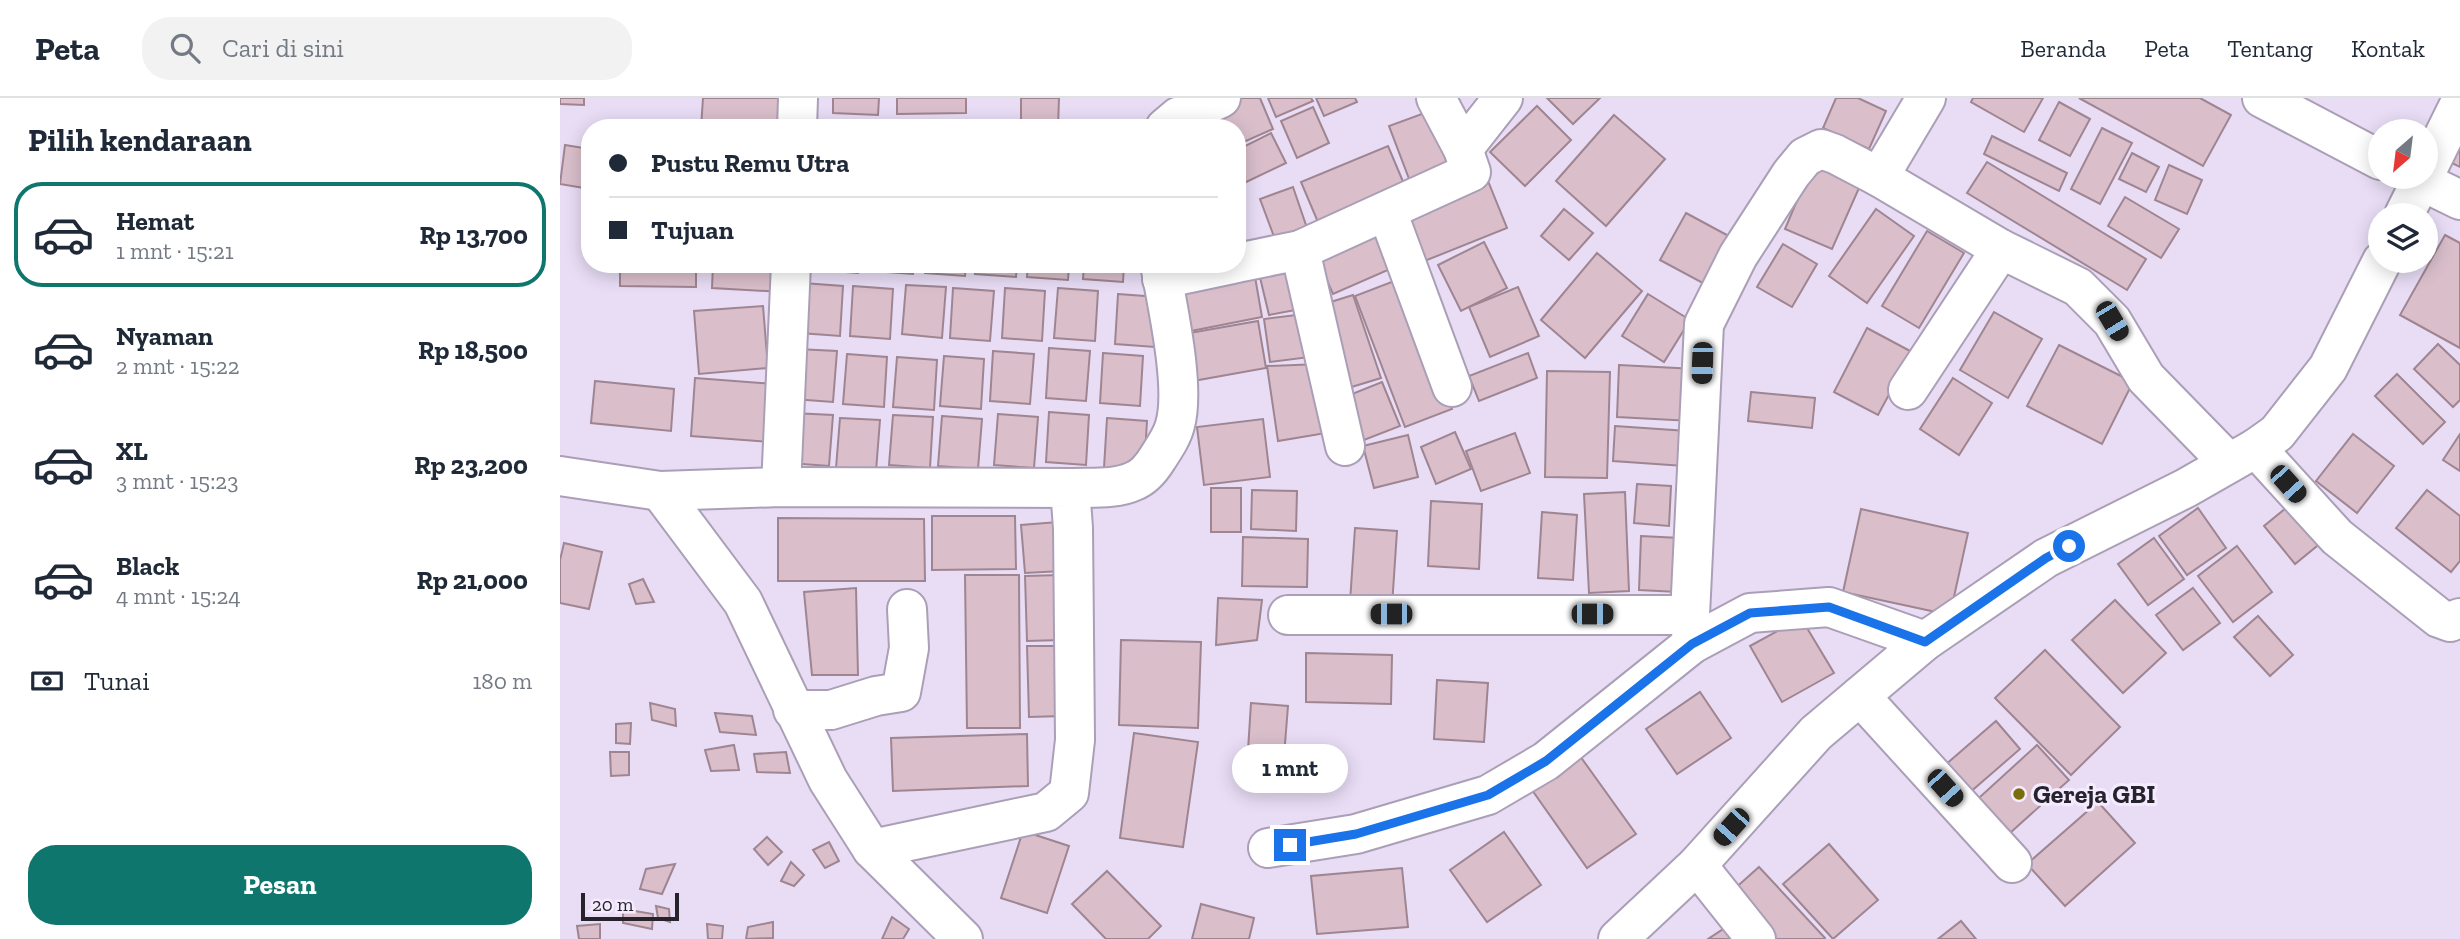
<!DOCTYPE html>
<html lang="id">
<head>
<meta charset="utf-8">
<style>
  body { margin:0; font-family:"Zilla Slab",serif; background:#f2f2f3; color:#1f2937; height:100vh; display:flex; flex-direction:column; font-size:26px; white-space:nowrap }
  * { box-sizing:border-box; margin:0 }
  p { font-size:23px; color:#747a83 }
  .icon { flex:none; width:38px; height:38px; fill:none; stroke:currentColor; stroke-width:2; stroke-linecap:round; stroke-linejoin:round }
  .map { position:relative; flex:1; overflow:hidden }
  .side { display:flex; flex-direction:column; background:#fff; width:560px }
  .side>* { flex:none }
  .hud { position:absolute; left:21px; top:21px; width:665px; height:154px; border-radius:28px; box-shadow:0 4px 18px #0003; display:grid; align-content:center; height:154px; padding:0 28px; background:#fff }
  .needle { width:46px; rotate:208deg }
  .buttons { position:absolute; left:1808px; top:21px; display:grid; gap:14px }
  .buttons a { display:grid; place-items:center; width:70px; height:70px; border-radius:50%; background:#fff; box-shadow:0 4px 18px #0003; font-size:35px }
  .scale { position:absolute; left:21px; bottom:18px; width:98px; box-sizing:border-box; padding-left:7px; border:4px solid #27232c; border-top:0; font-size:19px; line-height:24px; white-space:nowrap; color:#27232c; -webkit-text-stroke:5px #f4ebff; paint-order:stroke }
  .end { position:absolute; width:32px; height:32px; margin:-16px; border:9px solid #1a73e8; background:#fff; box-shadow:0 0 0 4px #fff }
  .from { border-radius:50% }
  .bubble { position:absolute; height:49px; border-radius:24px; background:#fff; box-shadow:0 4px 18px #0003; font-size:23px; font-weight:700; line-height:49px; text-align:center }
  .car { position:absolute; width:21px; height:42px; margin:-21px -10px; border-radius:9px; box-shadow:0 0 5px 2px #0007; background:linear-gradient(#222 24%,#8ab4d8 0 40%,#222 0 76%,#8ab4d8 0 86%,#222 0) }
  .hud b { display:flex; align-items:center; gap:24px; height:66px; font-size:26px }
  .hud b+b { border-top:2px solid #e0e1e3 }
  .hud i { width:18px; height:18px; background:#1f2937 }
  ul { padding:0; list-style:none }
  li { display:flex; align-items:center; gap:21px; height:105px; margin:0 14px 10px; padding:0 14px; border:4px solid transparent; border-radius:28px }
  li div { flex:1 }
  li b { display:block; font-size:26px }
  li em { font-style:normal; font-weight:700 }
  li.on { border-color:#0f766e }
  li>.icon { width:63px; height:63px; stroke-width:1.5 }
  h2 { padding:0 28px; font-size:32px; line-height:84px }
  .pay { display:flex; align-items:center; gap:18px; height:77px; padding:0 28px; font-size:26px }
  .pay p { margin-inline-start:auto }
  .button { display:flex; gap:14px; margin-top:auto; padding:14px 28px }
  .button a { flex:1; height:80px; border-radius:28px; background:#0f766e; color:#fff; font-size:28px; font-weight:700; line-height:80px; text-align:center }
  header { display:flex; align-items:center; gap:42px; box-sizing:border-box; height:98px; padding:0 35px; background:#fff; border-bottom:2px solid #e0e1e3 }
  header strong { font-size:33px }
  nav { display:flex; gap:38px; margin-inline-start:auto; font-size:24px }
  .search { width:490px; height:63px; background:#f2f2f3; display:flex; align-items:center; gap:18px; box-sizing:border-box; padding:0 24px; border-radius:28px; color:#747a83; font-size:26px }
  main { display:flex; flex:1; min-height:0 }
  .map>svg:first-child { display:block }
</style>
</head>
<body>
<header>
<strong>Peta</strong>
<div class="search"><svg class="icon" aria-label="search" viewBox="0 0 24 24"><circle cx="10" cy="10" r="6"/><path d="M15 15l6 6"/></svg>Cari di sini</div>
<nav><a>Beranda</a><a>Peta</a><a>Tentang</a><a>Kontak</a></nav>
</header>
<main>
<section class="side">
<h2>Pilih kendaraan</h2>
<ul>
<li class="on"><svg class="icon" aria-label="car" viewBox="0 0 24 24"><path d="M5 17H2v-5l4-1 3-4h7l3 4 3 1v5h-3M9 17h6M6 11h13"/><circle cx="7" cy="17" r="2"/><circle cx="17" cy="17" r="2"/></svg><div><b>Hemat</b><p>1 mnt · 15:21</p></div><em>Rp 13,700</em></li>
<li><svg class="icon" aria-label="car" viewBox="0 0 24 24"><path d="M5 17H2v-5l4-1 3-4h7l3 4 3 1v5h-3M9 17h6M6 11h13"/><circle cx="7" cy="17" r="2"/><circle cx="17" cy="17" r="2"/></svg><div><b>Nyaman</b><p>2 mnt · 15:22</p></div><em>Rp 18,500</em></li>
<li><svg class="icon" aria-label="car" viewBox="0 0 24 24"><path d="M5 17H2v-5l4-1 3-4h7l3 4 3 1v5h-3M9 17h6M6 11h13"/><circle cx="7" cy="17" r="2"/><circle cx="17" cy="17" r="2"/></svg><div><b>XL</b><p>3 mnt · 15:23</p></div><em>Rp 23,200</em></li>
<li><svg class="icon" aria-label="car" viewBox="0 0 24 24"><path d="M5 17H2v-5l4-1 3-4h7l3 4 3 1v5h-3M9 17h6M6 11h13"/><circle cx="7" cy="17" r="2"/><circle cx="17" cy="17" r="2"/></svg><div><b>Black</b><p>4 mnt · 15:24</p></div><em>Rp 21,000</em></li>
</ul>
<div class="pay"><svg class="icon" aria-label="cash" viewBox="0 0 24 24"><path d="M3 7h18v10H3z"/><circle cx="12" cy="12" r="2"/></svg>Tunai<p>180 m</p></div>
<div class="button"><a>Pesan</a></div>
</section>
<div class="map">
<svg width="1900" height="841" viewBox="0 0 1900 841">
  <rect width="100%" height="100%" fill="#e8ddf5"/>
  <g fill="#dabfcb" stroke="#9e8591" stroke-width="2">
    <path d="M 0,0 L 24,0 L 24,7 L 0,6 Z"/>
    <path d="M 143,0 L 230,0 L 228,30 L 141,30 Z"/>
    <path d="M 273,0 L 319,0 L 318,17 L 273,15 Z"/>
    <path d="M 337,0 L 406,0 L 406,15 L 337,16 Z"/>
    <path d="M 461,0 L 499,0 L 498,30 L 461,30 Z"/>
    <path d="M 671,0 L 700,0 L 713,31 L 677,47 L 677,30 L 653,30 L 645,12 Z"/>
    <path d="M 708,0 L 751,0 L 753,3 L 716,19 Z"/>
    <path d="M 756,0 L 795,0 L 797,4 L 764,18 Z"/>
    <path d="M 987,0 L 1040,0 L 1013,26 Z"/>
    <path d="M 1276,0 L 1298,0 L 1326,13 L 1309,51 L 1263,30 Z"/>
    <path d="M 1413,0 L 1483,0 L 1464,34 L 1411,4 Z"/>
    <path d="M 1519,0 L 1640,0 L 1671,17 L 1643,68 Z"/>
    <path d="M 1499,4 L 1530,21 L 1510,58 L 1479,42 Z"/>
    <path d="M 977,8 L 1011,42 L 965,88 L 930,54 Z"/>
    <path d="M 753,9 L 769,45 L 737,60 L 721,23 Z"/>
    <path d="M 870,13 L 892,70 L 851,86 L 829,28 Z"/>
    <path d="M 1054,17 L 1105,61 L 1046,128 L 996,83 Z"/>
    <path d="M 1542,30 L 1572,45 L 1540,106 L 1511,91 Z"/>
    <path d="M 711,35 L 726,65 L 680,87 L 677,83 L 677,52 Z"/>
    <path d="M 1432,38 L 1507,75 L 1499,93 L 1424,56 Z"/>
    <path d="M 5,47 L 30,51 L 30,91 L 0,86 Z"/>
    <path d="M 828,48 L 847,93 L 760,129 L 741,84 Z"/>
    <path d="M 1900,50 L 1900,69 L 1892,65 Z"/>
    <path d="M 1572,55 L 1599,69 L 1586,94 L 1559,81 Z"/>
    <path d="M 1255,60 L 1303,81 L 1272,151 L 1225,131 Z"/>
    <path d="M 1427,64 L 1586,161 L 1567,192 L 1407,95 Z"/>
    <path d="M 1609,67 L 1642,82 L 1627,116 L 1595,102 Z"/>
    <path d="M 928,83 L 947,130 L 857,166 L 838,119 Z"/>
    <path d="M 733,89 L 748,133 L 716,144 L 700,101 Z"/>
    <path d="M 677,97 L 679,97 L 687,155 L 677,156 Z"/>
    <path d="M 1565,99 L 1619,131 L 1601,160 L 1548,128 Z"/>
    <path d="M 1004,111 L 1033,135 L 1009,162 L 981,138 Z"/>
    <path d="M 1316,111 L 1354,138 L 1307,205 L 1269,178 Z"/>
    <path d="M 1126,115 L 1178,143 L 1152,190 L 1100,162 Z"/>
    <path d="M 818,125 L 837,168 L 773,196 L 754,153 Z"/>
    <path d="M 1367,133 L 1404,155 L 1359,230 L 1322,208 Z"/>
    <path d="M 1885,137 L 1900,145 L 1900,250 L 1840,217 Z"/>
    <path d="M 924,144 L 947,190 L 901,213 L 878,167 Z"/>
    <path d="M 1223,146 L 1257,166 L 1232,209 L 1197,189 Z"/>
    <path d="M 1037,155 L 1082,193 L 1025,260 L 981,222 Z"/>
    <path d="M 736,163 L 746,210 L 709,217 L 698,171 Z"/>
    <path d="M 60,166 L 136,166 L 136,189 L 60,188 Z"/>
    <path d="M 153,166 L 223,166 L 222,194 L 152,190 Z"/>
    <path d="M 259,166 L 299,166 L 298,175 L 258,172 Z"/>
    <path d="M 313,166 L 354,166 L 353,176 L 313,173 Z"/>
    <path d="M 365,166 L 406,166 L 405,178 L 365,175 Z"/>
    <path d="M 416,166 L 457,166 L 456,179 L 415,176 Z"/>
    <path d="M 468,166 L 509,166 L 508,182 L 467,179 Z"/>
    <path d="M 524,166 L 564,166 L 563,184 L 523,181 Z"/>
    <path d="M 694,173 L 702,219 L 631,233 L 622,187 Z"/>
    <path d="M 842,180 L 892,311 L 845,329 L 795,198 Z"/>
    <path d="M 243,185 L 283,188 L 280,238 L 240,235 Z"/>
    <path d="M 346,187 L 386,189 L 382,240 L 342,236 Z"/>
    <path d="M 293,188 L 333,191 L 330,241 L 290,238 Z"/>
    <path d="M 958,189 L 979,238 L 930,259 L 909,209 Z"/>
    <path d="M 393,190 L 434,193 L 430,243 L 390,240 Z"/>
    <path d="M 445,190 L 485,193 L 482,243 L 442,240 Z"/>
    <path d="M 498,190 L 538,193 L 535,243 L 494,240 Z"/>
    <path d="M 558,196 L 598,199 L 595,249 L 555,246 Z"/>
    <path d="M 1088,196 L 1130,222 L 1104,264 L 1062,238 Z"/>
    <path d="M 793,197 L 821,280 L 785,291 L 758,208 Z"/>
    <path d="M 203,208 L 208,270 L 139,276 L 134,213 Z"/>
    <path d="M 1434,214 L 1482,241 L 1448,300 L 1400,272 Z"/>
    <path d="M 744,216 L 750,259 L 710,264 L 704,221 Z"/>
    <path d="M 698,223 L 706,270 L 633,283 L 624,236 Z"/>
    <path d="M 1307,230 L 1352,254 L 1318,317 L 1274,294 Z"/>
    <path d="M 1878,246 L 1900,267 L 1900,302 L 1893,309 L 1854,271 Z"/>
    <path d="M 1499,247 L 1573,284 L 1542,346 L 1467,308 Z"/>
    <path d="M 489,250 L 530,253 L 526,303 L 486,300 Z"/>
    <path d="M 237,251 L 277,253 L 273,304 L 233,301 Z"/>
    <path d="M 433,253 L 474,256 L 470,306 L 430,303 Z"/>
    <path d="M 543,255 L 583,258 L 580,308 L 540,305 Z"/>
    <path d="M 968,255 L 977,280 L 919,303 L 909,278 Z"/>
    <path d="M 287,256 L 327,259 L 324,309 L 283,306 Z"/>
    <path d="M 384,258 L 424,261 L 421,311 L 380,308 Z"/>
    <path d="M 337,259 L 377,262 L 374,312 L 333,309 Z"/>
    <path d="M 760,266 L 772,334 L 718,343 L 707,268 Z"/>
    <path d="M 1059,267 L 1135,271 L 1132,323 L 1057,319 Z"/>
    <path d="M 987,273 L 1050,274 L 1047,380 L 985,379 Z"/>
    <path d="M 1837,276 L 1885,324 L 1863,346 L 1815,298 Z"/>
    <path d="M 135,280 L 214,286 L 210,344 L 131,338 Z"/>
    <path d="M 1393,280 L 1432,305 L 1399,357 L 1360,331 Z"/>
    <path d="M 35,283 L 114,291 L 111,333 L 31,325 Z"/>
    <path d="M 822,284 L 840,328 L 804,342 L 787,298 Z"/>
    <path d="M 1191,294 L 1255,300 L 1252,330 L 1188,323 Z"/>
    <path d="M 489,314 L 529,317 L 526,367 L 486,364 Z"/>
    <path d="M 232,315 L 273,317 L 269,368 L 229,365 Z"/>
    <path d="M 438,316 L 478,319 L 474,370 L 434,367 Z"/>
    <path d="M 333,317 L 373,319 L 370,370 L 329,367 Z"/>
    <path d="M 382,318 L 422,321 L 418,371 L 378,368 Z"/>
    <path d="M 280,320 L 320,322 L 316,373 L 276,370 Z"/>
    <path d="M 547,320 L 587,323 L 584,373 L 544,370 Z"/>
    <path d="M 703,321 L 710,379 L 644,387 L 637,329 Z"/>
    <path d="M 1055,328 L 1127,333 L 1124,368 L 1053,363 Z"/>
    <path d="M 895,334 L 911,371 L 876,386 L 861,349 Z"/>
    <path d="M 955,335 L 970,375 L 921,393 L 906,353 Z"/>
    <path d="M 1793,336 L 1834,368 L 1797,415 L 1756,383 Z"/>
    <path d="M 1900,336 L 1900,373 L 1883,362 Z"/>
    <path d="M 848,337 L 858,379 L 814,390 L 803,348 Z"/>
    <path d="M 1077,386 L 1111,388 L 1109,428 L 1074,425 Z"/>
    <rect x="651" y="390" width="30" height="44"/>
    <path d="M 692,392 L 737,393 L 736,433 L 691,431 Z"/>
    <path d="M 1867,392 L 1900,418 L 1900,463 L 1891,474 L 1836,430 Z"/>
    <path d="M 1065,394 L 1069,493 L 1029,495 L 1024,396 Z"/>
    <path d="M 1737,401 L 1768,439 L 1735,466 L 1704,428 Z"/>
    <path d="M 871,403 L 922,406 L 919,471 L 868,468 Z"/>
    <path d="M 1638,410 L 1666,450 L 1627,477 L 1599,438 Z"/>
    <path d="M 1301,411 L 1408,435 L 1390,517 L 1283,494 Z"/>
    <path d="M 982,414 L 1017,417 L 1013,482 L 978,480 Z"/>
    <path d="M 372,418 L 455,418 L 456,471 L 372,472 Z"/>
    <path d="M 218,420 L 364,421 L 365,483 L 218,483 Z"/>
    <path d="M 498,424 L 502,473 L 465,475 L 461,427 Z"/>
    <path d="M 795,430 L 837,433 L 832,508 L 790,504 Z"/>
    <path d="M 1081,438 L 1120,440 L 1118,494 L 1079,492 Z"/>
    <path d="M 683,439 L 748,441 L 747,489 L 682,488 Z"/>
    <path d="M 1594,440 L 1624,481 L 1588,507 L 1558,466 Z"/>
    <path d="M 4,445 L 42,454 L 29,511 L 0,505 L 0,462 Z"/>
    <path d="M 1677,448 L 1712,494 L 1673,524 L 1638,478 Z"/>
    <path d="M 405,477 L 459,477 L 460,630 L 407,630 Z"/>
    <path d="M 500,477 L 502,542 L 467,543 L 465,478 Z"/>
    <path d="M 83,481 L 94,504 L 76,506 L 69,486 Z"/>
    <path d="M 296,490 L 298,577 L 252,577 L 244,494 Z"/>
    <path d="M 1633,490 L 1660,525 L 1623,552 L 1596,517 Z"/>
    <path d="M 658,500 L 702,502 L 697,542 L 656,547 Z"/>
    <path d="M 1555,502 L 1606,555 L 1563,595 L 1512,542 Z"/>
    <path d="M 1698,518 L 1733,557 L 1710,578 L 1674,539 Z"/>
    <path d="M 1241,520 L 1274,575 L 1222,604 L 1190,548 Z"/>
    <path d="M 561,542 L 641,544 L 638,630 L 559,627 Z"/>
    <path d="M 467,548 L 500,548 L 503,618 L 469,619 Z"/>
    <path d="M 1485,552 L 1560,629 L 1511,677 L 1435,600 Z"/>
    <path d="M 746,555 L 832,557 L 831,606 L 746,604 Z"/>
    <path d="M 877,582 L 928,585 L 924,644 L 874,641 Z"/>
    <path d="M 1140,594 L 1171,640 L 1117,676 L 1086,631 Z"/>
    <path d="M 90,605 L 115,611 L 116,628 L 92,622 Z"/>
    <path d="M 691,605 L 728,608 L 723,671 L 687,668 Z"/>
    <path d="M 155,615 L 192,618 L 196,637 L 160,634 Z"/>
    <path d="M 1436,623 L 1460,651 L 1408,696 L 1384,668 Z"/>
    <path d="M 71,625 L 70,646 L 56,645 L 56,626 Z"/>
    <path d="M 574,635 L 638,644 L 623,749 L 560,740 Z"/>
    <path d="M 467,636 L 468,688 L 333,693 L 331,640 Z"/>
    <path d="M 174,647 L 179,672 L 151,673 L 145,652 Z"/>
    <path d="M 1477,647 L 1509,682 L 1440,744 L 1409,709 Z"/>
    <path d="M 50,654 L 69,654 L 69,677 L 51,678 Z"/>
    <path d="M 226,654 L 230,675 L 197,674 L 194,656 Z"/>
    <path d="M 1020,658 L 1076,736 L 1027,770 L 972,692 Z"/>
    <path d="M 1538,704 L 1575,745 L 1505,808 L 1467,766 Z"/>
    <path d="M 463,733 L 509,748 L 487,815 L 441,800 Z"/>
    <path d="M 944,734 L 981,787 L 927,824 L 890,772 Z"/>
    <path d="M 207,739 L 222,754 L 208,767 L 194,751 Z"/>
    <path d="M 269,744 L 279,763 L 265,770 L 253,752 Z"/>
    <path d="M 1269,746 L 1318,802 L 1273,841 L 1223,786 Z"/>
    <path d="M 231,764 L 244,777 L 234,788 L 221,783 Z"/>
    <path d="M 115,766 L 102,796 L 80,791 L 86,771 Z"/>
    <path d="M 1199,769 L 1265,840 L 1264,841 L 1216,841 L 1172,793 Z"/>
    <path d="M 842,770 L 848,829 L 757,836 L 751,778 Z"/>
    <path d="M 547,773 L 601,828 L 588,841 L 546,841 L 512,806 Z"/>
    <path d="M 641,806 L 694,820 L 689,841 L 632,841 Z"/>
    <path d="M 96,808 L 109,811 L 110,824 L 98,820 Z"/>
    <path d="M 63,811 L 93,816 L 92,831 L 63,825 Z"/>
    <path d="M 332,819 L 349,831 L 343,841 L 322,841 Z"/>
    <path d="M 1401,823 L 1416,841 L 1378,841 Z"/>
    <path d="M 213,824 L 213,840 L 186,841 L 188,829 Z"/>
    <path d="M 40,826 L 40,841 L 19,841 L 17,828 Z"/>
    <path d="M 147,826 L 163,828 L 162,841 L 148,841 Z"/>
    <path d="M 1171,826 L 1181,841 L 1148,841 Z"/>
  </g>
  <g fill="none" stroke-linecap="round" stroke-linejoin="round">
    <g stroke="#aa9fb6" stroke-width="42">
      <g id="minor">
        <path d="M 1702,0 L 1820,62"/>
        <path d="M 237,30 L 238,0"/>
        <path d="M 605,30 L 618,19 L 661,0"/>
        <path d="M 903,51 L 943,0"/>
        <path d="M 1866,74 L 1900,5"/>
        <path d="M 1319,79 L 1366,0"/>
        <path d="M 1853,79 L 1900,102"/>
        <path d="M 827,113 L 892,289"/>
        <path d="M 1844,117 L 1863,79"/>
        <path d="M 740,152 L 911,74 L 903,51 L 876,0"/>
        <path d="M 677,165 L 740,152 L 785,348"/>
        <path d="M 602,181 L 673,166"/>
        <path d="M 1348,292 L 1441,151"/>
        <path d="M 1696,350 L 1777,439 L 1879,520 L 1890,524 L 1900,520"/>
        <path d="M 0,378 L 100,393 L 221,389 L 510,390 L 513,430 L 515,642 L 509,695 L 486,714 L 312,751"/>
        <path d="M 221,389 L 231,166"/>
        <path d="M 510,390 C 531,389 555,392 574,383 C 584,379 592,369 597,361 C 604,350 612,339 615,327 C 626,289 607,207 600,166"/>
        <path d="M 100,393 L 183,504 L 268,682 L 312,751 L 403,841"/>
        <path d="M 728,517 L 1130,517"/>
        <path d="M 1132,546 L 1130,517 L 1144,226 L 1178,158 L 1231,76 L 1245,59 L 1261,51 L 1275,56 L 1319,79 L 1441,151 L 1518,189 L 1552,223 L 1586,280 L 1668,364"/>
        <path d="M 1300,598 L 1452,765"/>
        <path d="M 233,612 L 271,612 L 316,598 L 341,594 L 349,550 L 347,511"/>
        <path d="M 708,750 L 796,736 L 928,697 L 986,663 L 1132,546 L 1190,515 L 1269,509 L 1365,543"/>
        <path d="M 1137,767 L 1196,841"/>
        <path d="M 1058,841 L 1137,767 L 1256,635 L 1365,543 L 1486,460 L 1626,390 L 1696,350 L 1717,335 L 1768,270 L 1822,163"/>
      </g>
    </g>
    <use href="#minor" stroke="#fff" stroke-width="38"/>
  </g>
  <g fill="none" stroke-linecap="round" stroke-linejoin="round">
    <path stroke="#1a73e8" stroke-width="9" d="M 730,747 L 796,736 L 928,697 L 986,663 L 1132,546 L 1190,515 L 1269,509 L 1365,544 L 1486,460 L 1509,448"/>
  </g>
  <circle fill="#7a6e0c" stroke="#f4ebff" stroke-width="2.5" cx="1459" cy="696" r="7"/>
  <g text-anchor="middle" stroke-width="6" stroke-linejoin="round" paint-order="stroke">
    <g font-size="26" font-weight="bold" fill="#27232c" stroke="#f4ebff" text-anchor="start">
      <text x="1473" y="705">Gereja GBI</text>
    </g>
  </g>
</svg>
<div class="buttons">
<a><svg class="needle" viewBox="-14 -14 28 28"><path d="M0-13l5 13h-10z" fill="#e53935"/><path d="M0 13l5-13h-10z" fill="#747a83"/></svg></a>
<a><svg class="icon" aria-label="layers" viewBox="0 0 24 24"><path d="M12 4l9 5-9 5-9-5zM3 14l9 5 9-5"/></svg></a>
</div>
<div class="scale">20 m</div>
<i class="end from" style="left:1509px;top:448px"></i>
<i class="end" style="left:730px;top:747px"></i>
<div class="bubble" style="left:672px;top:646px;width:116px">1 mnt</div>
<i class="car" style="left:1552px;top:223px;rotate:149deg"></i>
<i class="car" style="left:1142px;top:265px;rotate:182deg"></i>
<i class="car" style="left:1728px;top:386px;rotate:138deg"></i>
<i class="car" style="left:831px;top:516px;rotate:270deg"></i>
<i class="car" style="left:1032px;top:516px;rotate:90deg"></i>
<i class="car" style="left:1385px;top:690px;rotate:138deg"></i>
<i class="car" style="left:1171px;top:729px;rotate:222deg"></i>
<div class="hud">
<b><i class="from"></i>Pustu Remu Utra</b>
<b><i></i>Tujuan</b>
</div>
</div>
</main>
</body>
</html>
